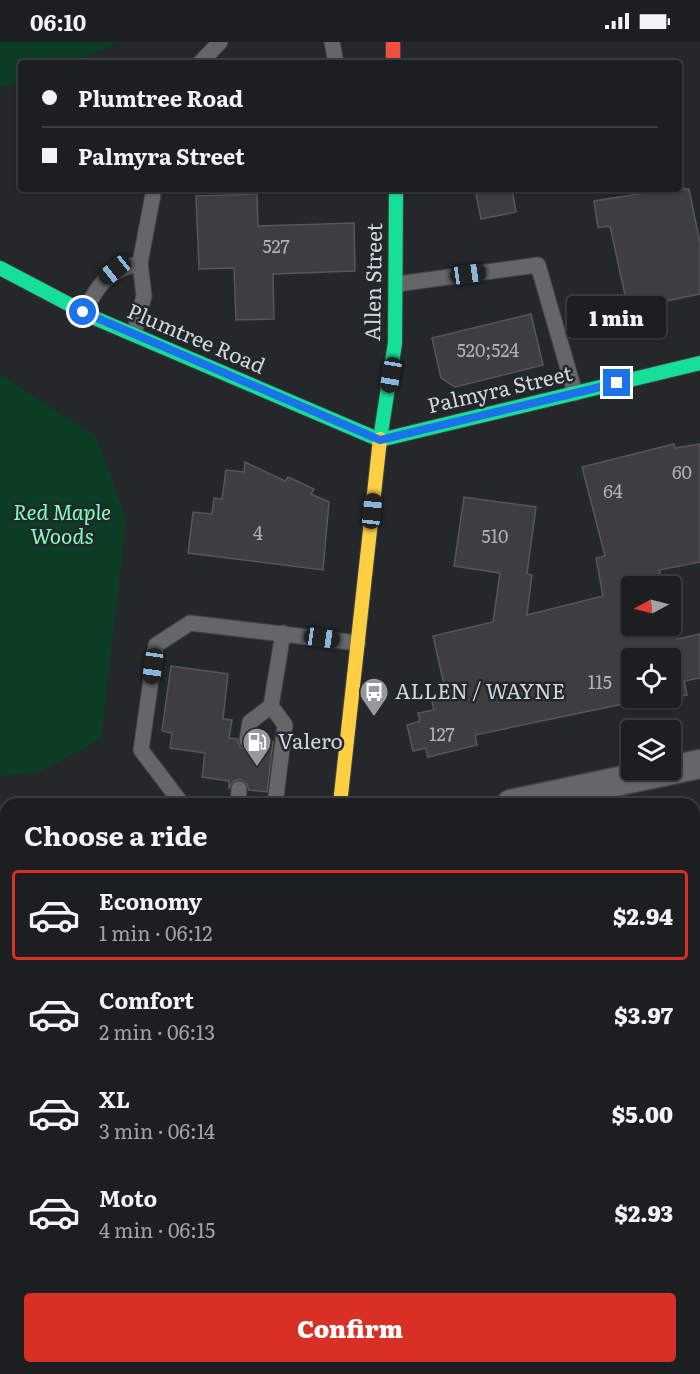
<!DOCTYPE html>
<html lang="en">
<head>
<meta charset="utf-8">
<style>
  body { margin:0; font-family:Literata,serif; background:#252729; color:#f1f3f6; height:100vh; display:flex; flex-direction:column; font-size:22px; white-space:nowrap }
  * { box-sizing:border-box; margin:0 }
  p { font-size:20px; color:#a0a2a5 }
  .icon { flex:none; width:33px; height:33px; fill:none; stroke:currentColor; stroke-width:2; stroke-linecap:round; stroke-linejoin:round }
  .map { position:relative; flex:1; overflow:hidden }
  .sheet { position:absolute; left:0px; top:756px; width:700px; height:576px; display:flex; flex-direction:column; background:#1c1e20; border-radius:18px 18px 0 0; box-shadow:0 2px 4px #0004,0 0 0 2px #3a3c3e }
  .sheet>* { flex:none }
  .top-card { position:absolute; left:18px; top:18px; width:664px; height:132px; border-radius:6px; box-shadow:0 2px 4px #0004,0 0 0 2px #3a3c3e; display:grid; align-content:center; height:132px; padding:0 24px; background:#1c1e20 }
  .needle { width:39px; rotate:263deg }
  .fabs { position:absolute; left:621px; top:534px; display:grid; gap:12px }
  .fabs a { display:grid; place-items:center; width:60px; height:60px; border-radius:6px; background:#1c1e20; box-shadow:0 2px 4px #0004,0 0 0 2px #3a3c3e; font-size:30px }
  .end { position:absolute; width:27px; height:27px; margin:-14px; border:8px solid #1a73e8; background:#fff; box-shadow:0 0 0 3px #fff }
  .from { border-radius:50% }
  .bubble { position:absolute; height:42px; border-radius:6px; background:#1c1e20; box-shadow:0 2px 4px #0004,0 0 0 2px #3a3c3e; font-size:20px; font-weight:800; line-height:42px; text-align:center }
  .car { position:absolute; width:18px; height:36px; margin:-18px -9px; border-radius:8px; box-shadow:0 0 4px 2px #0007; background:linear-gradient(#222 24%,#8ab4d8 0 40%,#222 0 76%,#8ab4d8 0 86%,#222 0) }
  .top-card b { display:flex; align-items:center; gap:21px; height:57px; font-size:22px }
  .top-card b+b { border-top:2px solid #3a3c3e }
  .top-card i { width:15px; height:15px; background:#f1f3f6 }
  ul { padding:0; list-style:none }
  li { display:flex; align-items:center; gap:18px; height:90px; margin:0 12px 9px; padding:0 12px; border:3px solid transparent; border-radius:6px }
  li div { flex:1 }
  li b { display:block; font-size:22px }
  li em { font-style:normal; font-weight:800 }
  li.current { border-color:#d93025 }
  li>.icon { width:54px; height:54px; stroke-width:1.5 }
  h2 { padding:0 24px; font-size:27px; line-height:72px }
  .cta { display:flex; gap:12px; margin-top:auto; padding:12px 24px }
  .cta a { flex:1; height:69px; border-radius:6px; background:#d93025; color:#fff; font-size:24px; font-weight:800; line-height:69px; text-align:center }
  .status { display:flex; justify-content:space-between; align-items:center; height:42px; padding:0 30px; background:#1c1e20; direction:ltr }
  .status svg { height:16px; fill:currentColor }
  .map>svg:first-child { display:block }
</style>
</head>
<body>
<div class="status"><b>06:10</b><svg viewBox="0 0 49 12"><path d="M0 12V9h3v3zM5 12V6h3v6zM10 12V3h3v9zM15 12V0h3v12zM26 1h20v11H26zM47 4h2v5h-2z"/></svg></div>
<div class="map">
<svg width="700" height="1332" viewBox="0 0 700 1332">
  <rect width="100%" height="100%" fill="#25282b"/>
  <g fill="#0b3d25">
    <path d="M 0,0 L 122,0 L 68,21 L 21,21 L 21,40 L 0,45 Z"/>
    <path d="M 0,332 L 96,395 L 126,477 L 101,697 L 41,729 L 0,734 Z"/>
  </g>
  <g fill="#3e3e40" stroke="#575659" stroke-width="1.5" fill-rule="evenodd">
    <path d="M 475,147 L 512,147 L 516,170 L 481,177 Z"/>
    <path d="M 671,147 L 689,147 L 700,201 L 700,252 L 628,267 L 610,184 L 598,186 L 594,159 Z"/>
    <path d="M 257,152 L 258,184 L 354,181 L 355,229 L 273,232 L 274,277 L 236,278 L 234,226 L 199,227 L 196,154 Z"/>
    <path d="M 531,272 L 543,323 L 455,345 L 441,336 L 432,296 Z"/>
    <path d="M 674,402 L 675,406 L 700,402 L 700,520 L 659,528 L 664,544 L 632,544 L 632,584 L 670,584 L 670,572 L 677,597 L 700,592 L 700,636 L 684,639 L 687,653 L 653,660 L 652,656 L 475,693 L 477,703 L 428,715 L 426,706 L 413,709 L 407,683 L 420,679 L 418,671 L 434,668 L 432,660 L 447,656 L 433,594 L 493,580 L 500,531 L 454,524 L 464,455 L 536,465 L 527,532 L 532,533 L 527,573 L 603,554 L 596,516 L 605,514 L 582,425 ZM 632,616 L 670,616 L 670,656 L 632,656 Z"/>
    <path d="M 245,420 L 285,439 L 288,435 L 314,447 L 311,452 L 329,460 L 323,528 L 188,511 L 193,470 L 212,472 L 214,456 L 222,457 L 226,428 L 244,430 Z"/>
    <path d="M 171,624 L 228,632 L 223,677 L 232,678 L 229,696 L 237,697 L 240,705 L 246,708 L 254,705 L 257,699 L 273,700 L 267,750 L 249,748 L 247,742 L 240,737 L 234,739 L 229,746 L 229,739 L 202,735 L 205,711 L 170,706 L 172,691 L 162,689 Z"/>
  </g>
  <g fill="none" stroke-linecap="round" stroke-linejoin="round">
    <g stroke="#424447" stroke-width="17">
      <g id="lane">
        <path d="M 332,0 L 336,21"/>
        <path d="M 200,21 L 220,0"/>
        <path d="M 140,221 L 154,147"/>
        <path d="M 397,242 L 538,223 L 575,351"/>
        <path d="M 83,270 C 103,239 103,231 140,221 L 144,254 L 134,292"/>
        <path d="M 271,664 L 285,683 L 275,762"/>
        <path d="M 247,698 L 250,680 L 271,664 L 283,591"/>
        <path d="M 179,762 L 179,758 L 141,708 L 156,603 L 190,581 L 358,601"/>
        <path d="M 238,762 L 239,747"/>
      </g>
    </g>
    <g stroke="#424447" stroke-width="31">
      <g id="street">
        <path d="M 511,762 L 700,722"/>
        <path d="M 0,998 L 6,998"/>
        <path d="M 694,1240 L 700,1240"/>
      </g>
    </g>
    <g stroke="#424447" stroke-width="16">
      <g id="fast">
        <path d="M 0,226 L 97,277 L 380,398 L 700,321"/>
        <path d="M 380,397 L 395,301 L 396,147"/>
      </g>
    </g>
    <g stroke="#424447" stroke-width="16">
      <g id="slow">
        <path d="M 340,762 L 380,397"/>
        <path d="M 270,1332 L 271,1326"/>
      </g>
    </g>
    <g stroke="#424447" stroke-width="16">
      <path id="jam" d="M 393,0 L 393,21"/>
    </g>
    <use href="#lane" stroke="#646668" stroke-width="15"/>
    <use href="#street" stroke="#646668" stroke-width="28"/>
    <use href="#fast" stroke="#16e098" stroke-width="14"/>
    <use href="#slow" stroke="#ffcf43" stroke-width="14"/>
    <use href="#jam" stroke="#f24e42" stroke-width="14"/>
  </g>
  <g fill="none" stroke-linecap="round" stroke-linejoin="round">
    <path stroke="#1a73e8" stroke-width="8" d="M 83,270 L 380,398 L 617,341"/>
  </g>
  <defs>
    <g id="bus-pin" transform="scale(1.5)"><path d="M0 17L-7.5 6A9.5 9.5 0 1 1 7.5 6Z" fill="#95999d" stroke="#22272e"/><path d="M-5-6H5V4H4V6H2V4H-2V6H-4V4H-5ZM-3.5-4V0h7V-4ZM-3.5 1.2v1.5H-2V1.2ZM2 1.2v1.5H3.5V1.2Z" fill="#fff"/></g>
    <g id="fuel-pin" transform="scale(1.5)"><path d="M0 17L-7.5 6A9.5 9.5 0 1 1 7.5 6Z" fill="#95999d" stroke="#22272e"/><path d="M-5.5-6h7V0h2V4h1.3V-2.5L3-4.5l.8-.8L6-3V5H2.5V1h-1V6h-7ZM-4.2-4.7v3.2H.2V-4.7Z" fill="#fff"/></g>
  </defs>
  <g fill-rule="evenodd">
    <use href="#bus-pin" x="374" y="650"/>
    <use href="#fuel-pin" x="257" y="700"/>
  </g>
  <g text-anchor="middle" stroke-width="5" stroke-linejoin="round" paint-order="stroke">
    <g font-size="18" fill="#adb0b4">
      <text x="276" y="211">527</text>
      <text x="488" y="315">520;524</text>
      <text x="682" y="437">60</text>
      <text x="613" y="456">64</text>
      <text x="258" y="498">4</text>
      <text x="495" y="501">510</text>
      <text x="600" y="647">115</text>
      <text x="442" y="699">127</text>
    </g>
    <g font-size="21" fill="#d2d6da" stroke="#22272e">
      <text transform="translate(374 240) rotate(-89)" y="7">Allen Street</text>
      <text transform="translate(196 297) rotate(23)" y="7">Plumtree Road</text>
      <text transform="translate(500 348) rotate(-13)" y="7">Palmyra Street</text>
    </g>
    <g font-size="21" font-style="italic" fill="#84fdb4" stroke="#22272e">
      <text x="62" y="478">Red Maple<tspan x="62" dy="24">Woods</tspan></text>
    </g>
    <g font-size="21" fill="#d2d6da" stroke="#22272e" text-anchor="start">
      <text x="395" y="657">ALLEN / WAYNE</text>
      <text x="278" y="707">Valero</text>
    </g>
  </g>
</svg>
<div class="fabs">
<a><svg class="needle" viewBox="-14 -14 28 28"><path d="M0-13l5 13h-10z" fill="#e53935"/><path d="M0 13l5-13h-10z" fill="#a0a2a5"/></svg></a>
<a><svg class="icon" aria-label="locate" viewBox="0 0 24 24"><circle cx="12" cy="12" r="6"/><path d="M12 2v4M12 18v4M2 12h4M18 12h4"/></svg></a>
<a><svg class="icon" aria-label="layers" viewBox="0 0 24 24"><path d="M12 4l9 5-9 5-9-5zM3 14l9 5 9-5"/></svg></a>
</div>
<i class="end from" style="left:83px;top:270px"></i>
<i class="end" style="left:617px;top:341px"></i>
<div class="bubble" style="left:567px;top:254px;width:99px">1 min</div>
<i class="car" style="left:115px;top:228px;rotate:231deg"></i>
<i class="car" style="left:468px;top:232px;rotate:82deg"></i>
<i class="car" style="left:391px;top:333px;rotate:190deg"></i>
<i class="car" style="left:372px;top:469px;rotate:6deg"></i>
<i class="car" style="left:322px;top:596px;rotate:98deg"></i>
<i class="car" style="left:153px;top:624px;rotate:188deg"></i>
<div class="top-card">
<b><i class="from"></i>Plumtree Road</b>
<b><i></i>Palmyra Street</b>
</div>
<section class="sheet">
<h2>Choose a ride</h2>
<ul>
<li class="current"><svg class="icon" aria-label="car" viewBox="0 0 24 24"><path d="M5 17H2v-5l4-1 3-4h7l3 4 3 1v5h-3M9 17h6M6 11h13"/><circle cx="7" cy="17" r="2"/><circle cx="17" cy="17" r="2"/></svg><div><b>Economy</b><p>1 min · 06:12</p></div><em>$2.94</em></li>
<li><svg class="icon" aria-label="car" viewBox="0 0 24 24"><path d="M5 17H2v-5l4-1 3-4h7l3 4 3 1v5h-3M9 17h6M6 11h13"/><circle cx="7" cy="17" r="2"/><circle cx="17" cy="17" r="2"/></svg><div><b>Comfort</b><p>2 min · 06:13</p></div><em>$3.97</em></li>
<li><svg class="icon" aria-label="car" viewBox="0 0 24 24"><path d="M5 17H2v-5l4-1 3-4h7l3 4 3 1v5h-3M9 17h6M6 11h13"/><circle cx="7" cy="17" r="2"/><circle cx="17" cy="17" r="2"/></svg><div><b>XL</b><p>3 min · 06:14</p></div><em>$5.00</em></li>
<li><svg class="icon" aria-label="car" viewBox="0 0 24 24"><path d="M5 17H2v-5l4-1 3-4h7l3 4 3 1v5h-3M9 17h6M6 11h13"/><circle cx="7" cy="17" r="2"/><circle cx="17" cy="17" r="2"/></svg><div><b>Moto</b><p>4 min · 06:15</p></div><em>$2.93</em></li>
</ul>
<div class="cta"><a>Confirm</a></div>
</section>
</div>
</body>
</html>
